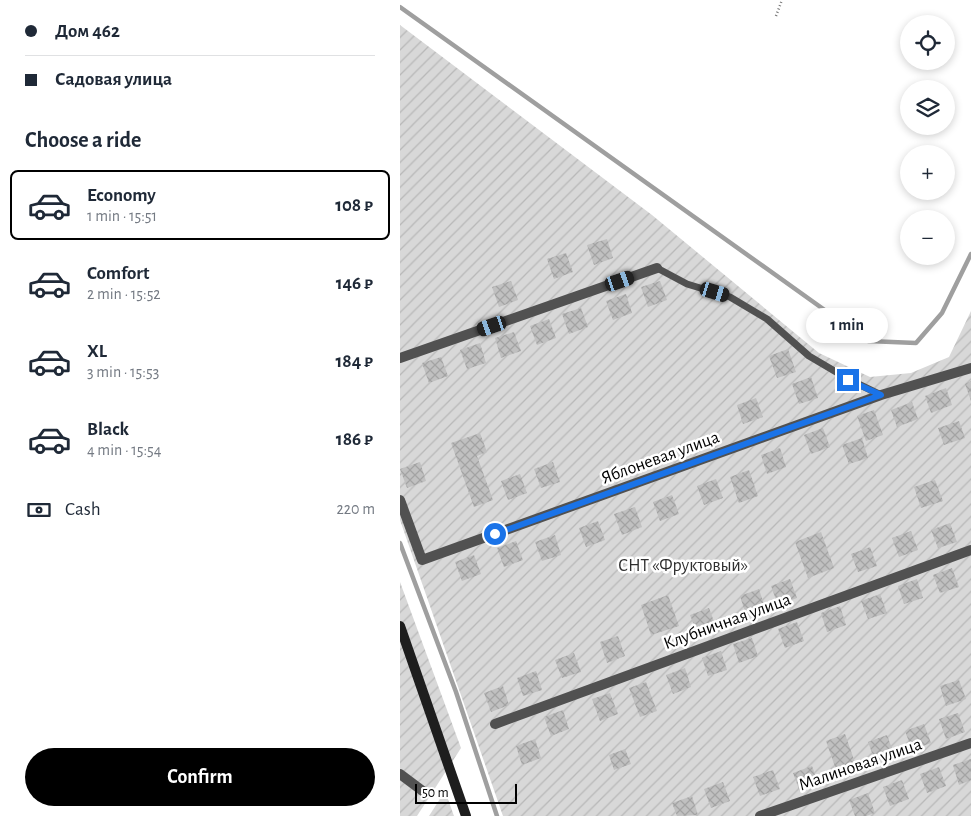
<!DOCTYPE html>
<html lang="en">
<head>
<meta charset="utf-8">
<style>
  body { margin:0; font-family:"Alegreya Sans",sans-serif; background:#f2f2f3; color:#1f2937; height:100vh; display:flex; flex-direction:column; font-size:19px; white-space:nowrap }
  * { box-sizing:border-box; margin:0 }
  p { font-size:16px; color:#747a83 }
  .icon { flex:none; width:28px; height:28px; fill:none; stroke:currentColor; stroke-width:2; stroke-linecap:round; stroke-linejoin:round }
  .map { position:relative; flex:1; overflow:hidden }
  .side { display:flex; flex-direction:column; background:#fff; width:400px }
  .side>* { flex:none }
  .top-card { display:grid; align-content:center; height:110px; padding:0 25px; background:#fff }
  .tools { position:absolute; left:500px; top:15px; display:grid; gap:10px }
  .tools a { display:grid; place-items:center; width:55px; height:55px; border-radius:50%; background:#fff; box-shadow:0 2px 8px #0003; font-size:25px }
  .scale { position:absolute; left:15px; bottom:12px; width:102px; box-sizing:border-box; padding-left:5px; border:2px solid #000; border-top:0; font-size:14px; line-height:18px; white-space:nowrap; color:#000; -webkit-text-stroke:4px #fff; paint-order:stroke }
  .end { position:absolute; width:22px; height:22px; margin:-11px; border:6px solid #1a73e8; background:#fff; box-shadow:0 0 0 2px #fff }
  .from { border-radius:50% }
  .bubble { position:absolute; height:35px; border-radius:18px; background:#fff; box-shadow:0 2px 8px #0003; font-size:16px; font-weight:700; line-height:35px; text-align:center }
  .car { position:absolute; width:15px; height:30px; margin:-15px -8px; border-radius:6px; box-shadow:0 0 4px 1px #0007; background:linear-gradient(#222 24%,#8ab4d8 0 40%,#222 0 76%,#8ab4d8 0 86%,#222 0) }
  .top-card b { display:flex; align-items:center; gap:18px; height:48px; font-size:19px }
  .top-card b+b { border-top:1px solid #e0e1e3 }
  .top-card i { width:12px; height:12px; background:#1f2937 }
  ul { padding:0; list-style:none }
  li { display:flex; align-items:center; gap:15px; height:70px; margin:0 10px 8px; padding:0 15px; border:2px solid transparent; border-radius:8px }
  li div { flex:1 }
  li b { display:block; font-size:19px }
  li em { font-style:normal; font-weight:700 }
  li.active { border-color:#000 }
  li>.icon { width:45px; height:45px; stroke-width:1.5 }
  h2 { padding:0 25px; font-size:22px; line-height:60px }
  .pay { display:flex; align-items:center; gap:12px; height:55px; padding:0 25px; font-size:19px }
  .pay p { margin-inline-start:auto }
  .cta { display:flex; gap:10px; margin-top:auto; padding:10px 25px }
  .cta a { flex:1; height:58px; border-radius:30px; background:#000; color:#fff; font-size:20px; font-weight:700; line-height:58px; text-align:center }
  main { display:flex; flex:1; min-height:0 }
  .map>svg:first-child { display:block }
</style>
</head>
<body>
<main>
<section class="side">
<div class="top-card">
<b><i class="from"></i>Дом 462</b>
<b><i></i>Садовая улица</b>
</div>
<h2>Choose a ride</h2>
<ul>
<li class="active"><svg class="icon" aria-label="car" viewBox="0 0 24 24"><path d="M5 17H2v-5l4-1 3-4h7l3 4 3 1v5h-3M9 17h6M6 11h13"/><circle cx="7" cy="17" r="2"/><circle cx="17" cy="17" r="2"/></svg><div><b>Economy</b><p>1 min · 15:51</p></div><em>108 ₽</em></li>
<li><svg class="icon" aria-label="car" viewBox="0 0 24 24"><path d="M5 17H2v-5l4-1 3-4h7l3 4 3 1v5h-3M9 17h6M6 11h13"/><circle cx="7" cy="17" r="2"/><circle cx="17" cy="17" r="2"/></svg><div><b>Comfort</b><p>2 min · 15:52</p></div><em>146 ₽</em></li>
<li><svg class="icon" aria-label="car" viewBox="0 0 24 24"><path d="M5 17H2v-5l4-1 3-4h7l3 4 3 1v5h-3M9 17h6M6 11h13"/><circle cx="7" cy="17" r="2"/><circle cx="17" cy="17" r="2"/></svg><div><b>XL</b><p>3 min · 15:53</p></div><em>184 ₽</em></li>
<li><svg class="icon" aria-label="car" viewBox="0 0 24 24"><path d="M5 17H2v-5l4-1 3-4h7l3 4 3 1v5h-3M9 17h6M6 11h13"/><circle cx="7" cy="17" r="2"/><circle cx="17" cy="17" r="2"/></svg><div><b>Black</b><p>4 min · 15:54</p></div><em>186 ₽</em></li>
</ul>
<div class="pay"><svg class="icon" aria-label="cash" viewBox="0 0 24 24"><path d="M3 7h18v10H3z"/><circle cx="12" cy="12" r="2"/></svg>Cash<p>220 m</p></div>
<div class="cta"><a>Confirm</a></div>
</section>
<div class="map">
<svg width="571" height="816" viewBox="0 0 571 816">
  <defs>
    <pattern id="garden-furrows" width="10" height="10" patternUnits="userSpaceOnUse" patternTransform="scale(1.25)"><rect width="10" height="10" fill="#d8d8d8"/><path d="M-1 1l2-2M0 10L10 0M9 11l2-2" fill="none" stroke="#b8b8b8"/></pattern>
    <pattern id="building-cross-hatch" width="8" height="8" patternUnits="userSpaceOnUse" patternTransform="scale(1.25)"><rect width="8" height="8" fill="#c0c0c0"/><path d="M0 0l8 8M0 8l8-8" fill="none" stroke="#a3a3a3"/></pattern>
  </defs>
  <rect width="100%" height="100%" fill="#fff"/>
  <g fill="url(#garden-furrows)">
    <path d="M 0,25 L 252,215 L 419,353 L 470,377 L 511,373 L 549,357 L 571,311 L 571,816 L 103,816 L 0,520 Z"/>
    <path d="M 0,582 L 61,748 L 17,816 L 0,816 Z"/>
    <path d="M 45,791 L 54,816 L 29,816 Z"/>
  </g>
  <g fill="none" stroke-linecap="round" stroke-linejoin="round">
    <g stroke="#9f9f9f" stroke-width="4.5">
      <path d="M 0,7 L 468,341 L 516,343 L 542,313 L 571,254"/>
      <path d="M 0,543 L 56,692 L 97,816"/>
    </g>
  </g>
  <g fill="url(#building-cross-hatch)">
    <path d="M 207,239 L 213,258 L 194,265 L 187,245 Z"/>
    <path d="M 166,253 L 173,272 L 154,279 L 147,259 Z"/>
    <path d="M 111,281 L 118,300 L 99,307 L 92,287 Z"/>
    <path d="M 260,281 L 267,300 L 248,307 L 241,287 Z"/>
    <path d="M 226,294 L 232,313 L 213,320 L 206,301 Z"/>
    <path d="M 181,308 L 188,327 L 169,334 L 162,314 Z"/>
    <path d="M 149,319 L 156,338 L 137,345 L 130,326 Z"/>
    <path d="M 114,332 L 121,351 L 101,358 L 95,338 Z"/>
    <path d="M 80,343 L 86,363 L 67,369 L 60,350 Z"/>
    <path d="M 388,349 L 396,372 L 377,378 L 369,356 Z"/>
    <path d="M 41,357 L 48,376 L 29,383 L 22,363 Z"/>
    <path d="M 411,377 L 418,398 L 399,404 L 392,384 Z"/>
    <path d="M 571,381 L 571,401 L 565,384 Z"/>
    <path d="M 546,388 L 552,405 L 531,413 L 525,396 Z"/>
    <path d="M 356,398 L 363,417 L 343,424 L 337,405 Z"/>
    <path d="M 512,402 L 518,419 L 497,427 L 491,410 Z"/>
    <path d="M 474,410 L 483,435 L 466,441 L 457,416 Z"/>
    <path d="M 559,421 L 565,438 L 544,445 L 538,428 Z"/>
    <path d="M 423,428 L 430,447 L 411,454 L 404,435 Z"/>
    <path d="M 80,433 L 87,452 L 77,456 L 93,500 L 74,507 L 51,443 Z"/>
    <path d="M 462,438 L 468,458 L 449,464 L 442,445 Z"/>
    <path d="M 380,448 L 386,467 L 367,474 L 361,455 Z"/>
    <path d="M 20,462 L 26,481 L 7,488 L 0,469 Z"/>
    <path d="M 153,462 L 160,482 L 141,488 L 134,469 Z"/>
    <path d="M 349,470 L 358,496 L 339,503 L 330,477 Z"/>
    <path d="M 120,474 L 127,493 L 108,500 L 101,481 Z"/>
    <path d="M 316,479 L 323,498 L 304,505 L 297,486 Z"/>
    <path d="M 535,480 L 543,501 L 521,508 L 514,487 Z"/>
    <path d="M 272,495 L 279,514 L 260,521 L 253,502 Z"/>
    <path d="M 235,507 L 242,527 L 222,535 L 214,514 Z"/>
    <path d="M 198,521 L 205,540 L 186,547 L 179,528 Z"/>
    <path d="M 550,523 L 557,542 L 538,548 L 531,530 Z"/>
    <path d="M 511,531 L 518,550 L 499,557 L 492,538 Z"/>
    <path d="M 421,532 L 434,568 L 408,578 L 395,542 Z"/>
    <path d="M 155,535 L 161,555 L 142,561 L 135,542 Z"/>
    <path d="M 116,541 L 123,560 L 104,567 L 97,548 Z"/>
    <path d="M 470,547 L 477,566 L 458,572 L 451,554 Z"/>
    <path d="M 74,555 L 81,574 L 62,581 L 55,562 Z"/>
    <path d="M 552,568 L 559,587 L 540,593 L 533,575 Z"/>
    <path d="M 390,579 L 397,598 L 378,605 L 371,586 Z"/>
    <path d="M 517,579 L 523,598 L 504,604 L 498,586 Z"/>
    <path d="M 359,589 L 365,608 L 346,615 L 340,596 Z"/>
    <path d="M 480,594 L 487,613 L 468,619 L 461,601 Z"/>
    <path d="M 268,595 L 279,626 L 251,635 L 241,605 Z"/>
    <path d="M 440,606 L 446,625 L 427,632 L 421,613 Z"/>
    <path d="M 309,608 L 316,627 L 297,633 L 290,615 Z"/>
    <path d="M 397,622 L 404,641 L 385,648 L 378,629 Z"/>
    <path d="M 218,636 L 225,656 L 207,663 L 200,642 Z"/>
    <path d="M 352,638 L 358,656 L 339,663 L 333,644 Z"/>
    <path d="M 321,651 L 327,670 L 308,676 L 302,658 Z"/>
    <path d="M 174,653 L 181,672 L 162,678 L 155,660 Z"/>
    <path d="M 285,668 L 291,687 L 273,694 L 266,675 Z"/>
    <path d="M 136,671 L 142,690 L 123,696 L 117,678 Z"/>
    <path d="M 559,680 L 566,699 L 546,706 L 540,686 Z"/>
    <path d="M 246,682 L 257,711 L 240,717 L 229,688 Z"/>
    <path d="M 103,686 L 109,705 L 91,712 L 84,693 Z"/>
    <path d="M 210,693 L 218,714 L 200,721 L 192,699 Z"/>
    <path d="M 163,710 L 169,729 L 151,736 L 144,717 Z"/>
    <path d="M 558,713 L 565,732 L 546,739 L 539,719 Z"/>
    <path d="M 524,724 L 531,743 L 512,750 L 505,731 Z"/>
    <path d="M 445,734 L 458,771 L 439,778 L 426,741 Z"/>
    <path d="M 487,735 L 494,754 L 475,761 L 468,742 Z"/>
    <path d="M 135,739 L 141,758 L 122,765 L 116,746 Z"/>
    <path d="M 225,749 L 231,764 L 214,770 L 209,755 Z"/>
    <path d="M 571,759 L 571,780 L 559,785 L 553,765 Z"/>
    <path d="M 412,766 L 419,785 L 400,792 L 393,773 Z"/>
    <path d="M 539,767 L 546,786 L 527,793 L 520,774 Z"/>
    <path d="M 373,770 L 380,789 L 360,796 L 353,777 Z"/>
    <path d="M 502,780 L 509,799 L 490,806 L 483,787 Z"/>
    <path d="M 323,782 L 330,801 L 311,808 L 304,789 Z"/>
    <path d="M 468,793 L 475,813 L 466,816 L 455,816 L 449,800 Z"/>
    <path d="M 292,796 L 298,815 L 277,816 L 272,803 Z"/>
  </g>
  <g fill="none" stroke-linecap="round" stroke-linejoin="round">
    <path stroke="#737373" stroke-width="2.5" stroke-dasharray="1 2.5" stroke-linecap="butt" d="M 376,16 L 382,0"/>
    <path stroke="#515151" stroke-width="7" d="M 257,268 L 287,284 L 330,297 L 367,319 L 409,356 L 448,379 L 481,395"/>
    <g stroke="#515151" stroke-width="10">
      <path d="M 0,358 L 257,268"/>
      <path d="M 0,500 L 22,560 L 481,395 L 571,368"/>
      <path d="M 95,724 L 571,550"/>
      <path d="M 0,774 L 24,792"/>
      <path d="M 360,816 L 571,743"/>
    </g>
    <path stroke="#1e1e1e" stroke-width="10" d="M 0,626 L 66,816"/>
  </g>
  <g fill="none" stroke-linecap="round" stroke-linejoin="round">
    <path stroke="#1a73e8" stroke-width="6" d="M 95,534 L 481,395 L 448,380"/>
  </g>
  <g text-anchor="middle" stroke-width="5" stroke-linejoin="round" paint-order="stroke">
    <g font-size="18" fill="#000" stroke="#fff">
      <text transform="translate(260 457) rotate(-20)" y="6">Яблоневая улица</text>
      <text transform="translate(327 621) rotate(-20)" y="6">Клубничная улица</text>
      <text transform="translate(460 764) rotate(-19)" y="6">Малиновая улица</text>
    </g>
    <g font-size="18" fill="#2f2f2f" stroke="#fff">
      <text x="283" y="571">СНТ «Фруктовый»</text>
    </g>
  </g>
</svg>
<div class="tools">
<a><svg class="icon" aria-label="locate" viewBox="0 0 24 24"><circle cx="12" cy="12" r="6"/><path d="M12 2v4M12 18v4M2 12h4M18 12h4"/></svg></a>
<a><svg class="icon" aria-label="layers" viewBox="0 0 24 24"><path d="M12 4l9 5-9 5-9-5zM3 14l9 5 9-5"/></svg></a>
<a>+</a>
<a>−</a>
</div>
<div class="scale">50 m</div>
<i class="end from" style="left:95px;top:534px"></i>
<i class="end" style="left:448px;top:380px"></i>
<div class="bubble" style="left:406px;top:308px;width:82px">1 min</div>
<i class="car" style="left:220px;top:281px;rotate:71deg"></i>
<i class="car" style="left:315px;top:292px;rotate:107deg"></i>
<i class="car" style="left:92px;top:326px;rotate:251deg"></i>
</div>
</main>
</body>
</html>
